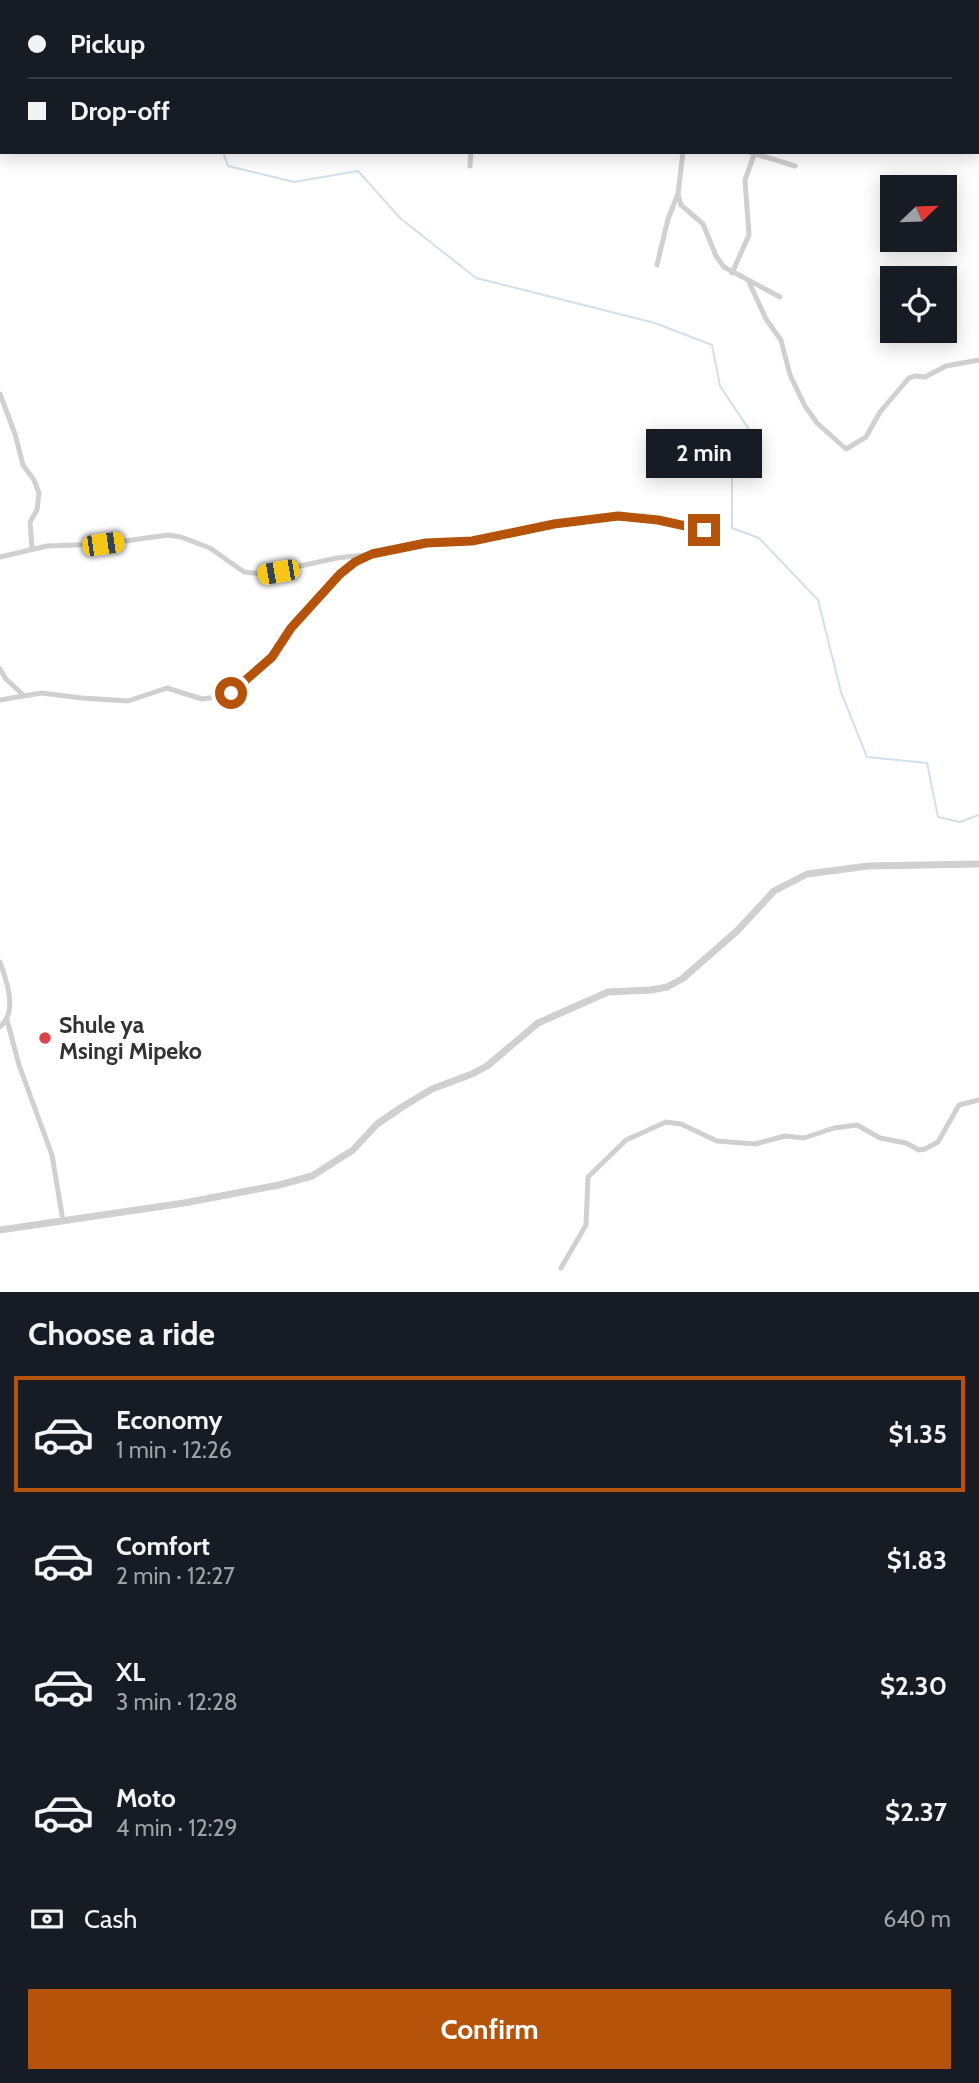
<!DOCTYPE html>
<html lang="en">
<head>
<meta charset="utf-8">
<style>
  body { margin:0; font-family:Cabin,sans-serif; background:#20242c; color:#f1f3f6; height:100vh; display:flex; flex-direction:column; font-size:26px; white-space:nowrap }
  * { box-sizing:border-box; margin:0 }
  p { font-size:23px; color:#9ea1a6 }
  .icon { flex:none; width:38px; height:38px; fill:none; stroke:currentColor; stroke-width:2; stroke-linecap:round; stroke-linejoin:round }
  .map { position:relative; height:1292px; overflow:hidden }
  .drawer { display:flex; flex-direction:column; background:#171b24; flex:1 }
  .drawer>* { flex:none }
  .guide { position:absolute; left:0px; top:0px; width:980px; height:154px; box-shadow:0 4px 18px #0003; display:grid; align-content:center; height:154px; padding:0 28px; background:#171b24 }
  .needle { width:46px; rotate:67deg }
  .buttons { position:absolute; left:880px; top:175px; display:grid; gap:14px }
  .buttons a { display:grid; place-items:center; width:77px; height:77px; border-radius:0px; background:#171b24; box-shadow:0 4px 18px #0003; font-size:35px }
  .end { position:absolute; width:32px; height:32px; margin:-16px; border:9px solid #b45309; background:#fff; box-shadow:0 0 0 4px #fff }
  .from { border-radius:50% }
  .bubble { position:absolute; height:49px; border-radius:0px; background:#171b24; box-shadow:0 4px 18px #0003; font-size:23px; font-weight:700; line-height:49px; text-align:center }
  .car { position:absolute; width:21px; height:42px; margin:-21px -10px; border-radius:9px; box-shadow:0 0 5px 2px #0007; background:linear-gradient(#f5c518 24%,#345 0 40%,#f5c518 0 76%,#345 0 86%,#f5c518 0) }
  .guide b { display:flex; align-items:center; gap:24px; height:66px; font-size:26px }
  .guide b+b { border-top:2px solid #363941 }
  .guide i { width:18px; height:18px; background:#f1f3f6 }
  ul { padding:0; list-style:none }
  li { display:flex; align-items:center; gap:21px; height:116px; margin:0 14px 10px; padding:0 14px; border:4px solid transparent; border-radius:0px }
  li div { flex:1 }
  li b { display:block; font-size:26px }
  li em { font-style:normal; font-weight:700 }
  li.on { border-color:#b45309 }
  li>.icon { width:63px; height:63px; stroke-width:1.5 }
  h2 { padding:0 28px; font-size:32px; line-height:84px }
  .pay { display:flex; align-items:center; gap:18px; height:77px; padding:0 28px; font-size:26px }
  .pay p { margin-inline-start:auto }
  .action { display:flex; gap:14px; margin-top:auto; padding:14px 28px }
  .action a { flex:1; height:80px; border-radius:0px; background:#b45309; color:#fff; font-size:28px; font-weight:700; line-height:80px; text-align:center }
  .map>svg:first-child { display:block }
</style>
</head>
<body>
<div class="map">
<svg width="979" height="1292" viewBox="0 0 979 1292">
  <rect width="100%" height="100%" fill="#fff"/>
  <g fill="none" stroke-linecap="round" stroke-linejoin="round">
    <g stroke="#d1e0ec" stroke-width="2">
      <path d="M 130,0 L 131,2"/>
      <path d="M 223,152 L 228,166 L 294,182 L 358,171 L 400,218 L 476,278 L 655,323 L 712,345 L 720,386 L 750,431 L 732,476 L 732,528 L 759,538 L 818,600 L 841,692 L 867,757 L 927,763 L 938,817 L 960,822 L 979,815"/>
    </g>
    <g stroke="#d0d0d0" stroke-width="5">
      <path d="M 18,0 L 18,2"/>
      <path d="M 43,0 L 53,2"/>
      <path d="M 249,0 L 251,2"/>
      <path d="M 588,0 L 588,2"/>
      <path d="M 615,0 L 615,2"/>
      <path d="M 624,0 L 626,2"/>
      <path d="M 162,2 L 164,0"/>
      <path d="M 329,2 L 330,0"/>
      <path d="M 394,2 L 399,0"/>
      <path d="M 683,152 L 678,194 L 681,205 L 703,224 L 716,256 L 724,267 L 780,297"/>
      <path d="M 749,152 L 795,166"/>
      <path d="M 470,166 L 471,152"/>
      <path d="M 657,265 L 668,219 L 678,194"/>
      <path d="M 732,273 L 749,235 L 745,180 L 754,155"/>
      <path d="M 749,282 L 766,319 L 781,340 L 790,375 L 805,406 L 817,423 L 846,449 L 866,437 L 880,412 L 909,378 L 916,376 L 925,377 L 946,366 L 979,360"/>
      <path d="M 0,394 L 15,434 L 23,465 L 34,480 L 39,493 L 37,510 L 30,522 L 32,548"/>
      <path d="M 0,557 L 47,546 L 103,544 L 168,535 L 181,537 L 210,548 L 244,572 L 263,574 L 337,558 L 372,554 L 426,543 L 472,541 L 587,519 L 634,517 L 703,530"/>
      <path d="M 0,669 L 6,679 L 22,694"/>
      <path d="M 0,700 L 41,693 L 82,698 L 128,701 L 167,688 L 202,699 L 223,696 L 238,687 L 262,667 L 272,657 L 291,628 L 340,574 L 355,562 L 366,557"/>
      <path d="M 0,962 C 7,982 18,1011 0,1027"/>
      <path d="M 7,1020 L 19,1065 L 52,1155 L 63,1221"/>
      <path d="M 561,1268 L 586,1225 L 588,1177 L 626,1140 L 666,1122 L 681,1124 L 717,1141 L 755,1144 L 785,1136 L 804,1138 L 834,1128 L 857,1125 L 880,1138 L 906,1143 L 919,1150 L 925,1149 L 938,1142 L 959,1105 L 979,1100"/>
    </g>
    <path stroke="#d0d0d0" stroke-width="7" d="M 0,1230 L 184,1203 L 279,1185 L 312,1176 L 353,1150 L 377,1124 L 402,1107 L 432,1089 L 472,1074 L 487,1066 L 538,1023 L 608,992 L 651,990 L 667,987 L 682,979 L 737,931 L 774,891 L 807,874 L 868,866 L 979,864"/>
  </g>
  <g fill="none" stroke-linecap="round" stroke-linejoin="round">
    <path stroke="#b45309" stroke-width="9" d="M 231,693 L 272,657 L 291,628 L 340,574 L 355,562 L 372,554 L 426,543 L 472,541 L 554,524 L 618,516 L 658,520 L 704,530"/>
  </g>
  <circle fill="#db4448" stroke="#fff" stroke-width="2.5" cx="45" cy="1038" r="7"/>
  <g text-anchor="middle" stroke-width="7" stroke-linejoin="round" paint-order="stroke">
    <g font-size="23" font-weight="bold" fill="#333" stroke="#fff" text-anchor="start">
      <text x="59" y="1033">Shule ya<tspan x="59" dy="26">Msingi Mipeko</tspan></text>
    </g>
  </g>
</svg>
<div class="buttons">
<a><svg class="needle" viewBox="-14 -14 28 28"><path d="M0-13l5 13h-10z" fill="#e53935"/><path d="M0 13l5-13h-10z" fill="#9ea1a6"/></svg></a>
<a><svg class="icon" aria-label="locate" viewBox="0 0 24 24"><circle cx="12" cy="12" r="6"/><path d="M12 2v4M12 18v4M2 12h4M18 12h4"/></svg></a>
</div>
<i class="end from" style="left:231px;top:693px"></i>
<i class="end" style="left:704px;top:530px"></i>
<div class="bubble" style="left:646px;top:429px;width:116px">2 min</div>
<i class="car" style="left:103px;top:544px;rotate:82deg"></i>
<i class="car" style="left:278px;top:572px;rotate:260deg"></i>
<div class="guide">
<b><i class="from"></i>Pickup</b>
<b><i></i>Drop-off</b>
</div>
</div>
<section class="drawer">
<h2>Choose a ride</h2>
<ul>
<li class="on"><svg class="icon" aria-label="car" viewBox="0 0 24 24"><path d="M5 17H2v-5l4-1 3-4h7l3 4 3 1v5h-3M9 17h6M6 11h13"/><circle cx="7" cy="17" r="2"/><circle cx="17" cy="17" r="2"/></svg><div><b>Economy</b><p>1 min · 12:26</p></div><em>$1.35</em></li>
<li><svg class="icon" aria-label="car" viewBox="0 0 24 24"><path d="M5 17H2v-5l4-1 3-4h7l3 4 3 1v5h-3M9 17h6M6 11h13"/><circle cx="7" cy="17" r="2"/><circle cx="17" cy="17" r="2"/></svg><div><b>Comfort</b><p>2 min · 12:27</p></div><em>$1.83</em></li>
<li><svg class="icon" aria-label="car" viewBox="0 0 24 24"><path d="M5 17H2v-5l4-1 3-4h7l3 4 3 1v5h-3M9 17h6M6 11h13"/><circle cx="7" cy="17" r="2"/><circle cx="17" cy="17" r="2"/></svg><div><b>XL</b><p>3 min · 12:28</p></div><em>$2.30</em></li>
<li><svg class="icon" aria-label="car" viewBox="0 0 24 24"><path d="M5 17H2v-5l4-1 3-4h7l3 4 3 1v5h-3M9 17h6M6 11h13"/><circle cx="7" cy="17" r="2"/><circle cx="17" cy="17" r="2"/></svg><div><b>Moto</b><p>4 min · 12:29</p></div><em>$2.37</em></li>
</ul>
<div class="pay"><svg class="icon" aria-label="cash" viewBox="0 0 24 24"><path d="M3 7h18v10H3z"/><circle cx="12" cy="12" r="2"/></svg>Cash<p>640 m</p></div>
<div class="action"><a>Confirm</a></div>
</section>
</body>
</html>
